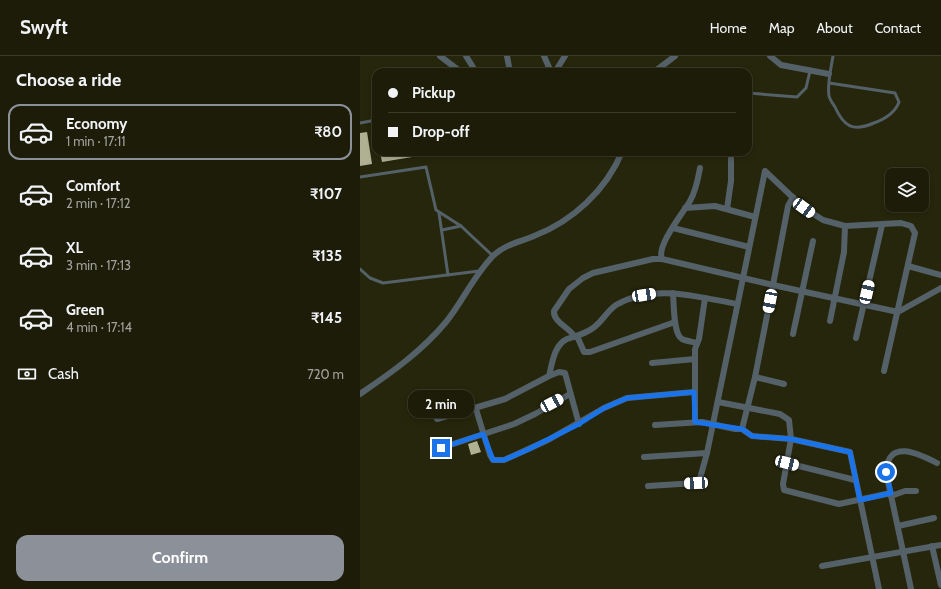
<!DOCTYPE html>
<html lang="en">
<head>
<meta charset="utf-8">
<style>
  body { margin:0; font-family:Cabin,sans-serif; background:#252512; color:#f1f3f6; height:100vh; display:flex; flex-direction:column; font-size:15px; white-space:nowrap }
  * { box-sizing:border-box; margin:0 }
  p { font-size:13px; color:#a0a19c }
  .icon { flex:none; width:22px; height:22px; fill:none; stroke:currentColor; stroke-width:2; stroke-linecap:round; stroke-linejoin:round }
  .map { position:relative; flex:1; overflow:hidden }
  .details { display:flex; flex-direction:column; background:#1c1c09; width:360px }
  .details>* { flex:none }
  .top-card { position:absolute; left:12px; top:12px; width:380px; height:88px; border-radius:12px; box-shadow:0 2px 6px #0003,0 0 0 1px #3a3a2a; display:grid; align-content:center; height:88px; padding:0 16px; background:#1c1c09 }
  .buttons { position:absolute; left:525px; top:112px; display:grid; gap:8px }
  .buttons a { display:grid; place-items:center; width:44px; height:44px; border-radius:8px; background:#1c1c09; box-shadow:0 2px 6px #0003,0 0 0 1px #3a3a2a; font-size:20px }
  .end { position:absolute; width:18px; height:18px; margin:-9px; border:5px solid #1a73e8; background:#fff; box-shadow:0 0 0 2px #fff }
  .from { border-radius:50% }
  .bubble { position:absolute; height:28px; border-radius:12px; background:#1c1c09; box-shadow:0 2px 6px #0003,0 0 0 1px #3a3a2a; font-size:13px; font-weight:700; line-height:28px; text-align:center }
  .car { position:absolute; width:12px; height:24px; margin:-12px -6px; border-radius:5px; box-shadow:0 0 3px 1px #0007; background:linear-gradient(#fff 24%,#345 0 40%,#fff 0 76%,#345 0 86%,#fff 0) }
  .top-card b { display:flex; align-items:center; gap:14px; height:38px; font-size:15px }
  .top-card b+b { border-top:1px solid #3a3a2a }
  .top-card i { width:10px; height:10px; background:#f1f3f6 }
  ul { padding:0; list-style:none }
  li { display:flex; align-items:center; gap:12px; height:56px; margin:0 8px 6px; padding:0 8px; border:2px solid transparent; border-radius:12px }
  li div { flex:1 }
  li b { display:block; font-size:15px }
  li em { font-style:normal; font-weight:700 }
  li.selected { border-color:#8c9099 }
  li>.icon { width:36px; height:36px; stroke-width:1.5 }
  h2 { padding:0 16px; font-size:18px; line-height:48px }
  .pay { display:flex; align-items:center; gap:10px; height:44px; padding:0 16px; font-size:15px }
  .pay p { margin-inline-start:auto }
  .cta { display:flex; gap:8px; margin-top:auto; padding:8px 16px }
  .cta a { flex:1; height:46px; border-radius:12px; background:#8c9099; color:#fff; font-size:16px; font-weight:700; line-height:46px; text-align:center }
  header { display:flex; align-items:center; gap:24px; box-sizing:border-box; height:56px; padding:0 20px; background:#1c1c09; border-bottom:1px solid #3a3a2a }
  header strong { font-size:19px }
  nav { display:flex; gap:22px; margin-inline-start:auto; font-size:14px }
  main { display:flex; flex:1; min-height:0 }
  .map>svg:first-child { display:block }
</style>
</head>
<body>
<header>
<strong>Swyft</strong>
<nav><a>Home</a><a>Map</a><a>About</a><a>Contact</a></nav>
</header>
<main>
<section class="details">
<h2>Choose a ride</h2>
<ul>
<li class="selected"><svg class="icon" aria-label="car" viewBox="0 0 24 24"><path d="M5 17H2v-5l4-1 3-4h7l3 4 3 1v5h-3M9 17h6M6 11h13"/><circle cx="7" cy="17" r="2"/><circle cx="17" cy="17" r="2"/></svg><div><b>Economy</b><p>1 min · 17:11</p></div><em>₹80</em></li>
<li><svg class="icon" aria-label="car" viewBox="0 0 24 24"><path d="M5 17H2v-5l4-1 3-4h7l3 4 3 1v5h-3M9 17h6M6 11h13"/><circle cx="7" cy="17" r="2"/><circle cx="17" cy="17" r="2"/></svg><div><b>Comfort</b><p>2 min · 17:12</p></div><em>₹107</em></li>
<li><svg class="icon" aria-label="car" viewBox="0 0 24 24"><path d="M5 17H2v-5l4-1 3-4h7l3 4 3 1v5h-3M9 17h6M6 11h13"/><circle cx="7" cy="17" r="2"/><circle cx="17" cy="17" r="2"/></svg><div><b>XL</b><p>3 min · 17:13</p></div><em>₹135</em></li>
<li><svg class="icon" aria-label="car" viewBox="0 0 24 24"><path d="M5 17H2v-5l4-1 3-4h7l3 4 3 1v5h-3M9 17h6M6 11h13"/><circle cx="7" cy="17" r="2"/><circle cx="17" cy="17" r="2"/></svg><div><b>Green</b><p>4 min · 17:14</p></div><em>₹145</em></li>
</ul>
<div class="pay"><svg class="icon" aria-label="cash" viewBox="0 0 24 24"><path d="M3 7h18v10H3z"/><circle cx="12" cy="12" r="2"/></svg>Cash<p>720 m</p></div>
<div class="cta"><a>Confirm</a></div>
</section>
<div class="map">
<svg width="581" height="533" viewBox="0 0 581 533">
  <rect width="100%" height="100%" fill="#26260c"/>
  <g fill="#b0b193">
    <path d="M 7,76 L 12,108 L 0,110 L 0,77 Z"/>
    <path d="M 20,96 L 52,96 L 52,101 L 22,106 Z"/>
    <path d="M 117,385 L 121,396 L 111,399 L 108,388 Z"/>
  </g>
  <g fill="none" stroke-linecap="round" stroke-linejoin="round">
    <g stroke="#556168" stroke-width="3">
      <path d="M 469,27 L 535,37 L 539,46 C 535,57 525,63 514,67 C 493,76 484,71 475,51 C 473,48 470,44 469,40 C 467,27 471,13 473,0"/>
      <path d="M 388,37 L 437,41 L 446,32 L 450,15"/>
      <path d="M 0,67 L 16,64"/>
      <path d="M 0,121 L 66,111 L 76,154 L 101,170 L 133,200"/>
      <path d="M 79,157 L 88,219"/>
      <path d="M 82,174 L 101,170"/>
      <path d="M 0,213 L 10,222 L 23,227 L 119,215"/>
    </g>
    <g stroke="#556168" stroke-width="6">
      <path d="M 80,0 L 101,16"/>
      <path d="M 106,0 L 116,16"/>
      <path d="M 147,0 L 150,16"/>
      <path d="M 184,0 L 191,16"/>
      <path d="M 410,0 L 421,9 L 469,18"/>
      <path d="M 195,16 L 205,0"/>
      <path d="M 294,16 L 315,0"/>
      <path d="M 433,141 L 428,150 L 413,229 L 538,256 L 581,232"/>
      <path d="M 325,152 L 355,150 L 395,161"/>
      <path d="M 367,153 L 371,125 L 371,103"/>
      <path d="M 313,172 L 389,191"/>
      <path d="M 302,203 C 296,190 323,157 330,145 C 336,135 338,123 340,112"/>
      <path d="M 548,210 L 581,219"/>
      <path d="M 313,237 C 314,247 313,278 322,283 C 326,285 333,286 337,287"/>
      <path d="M 470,265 L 484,196 L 485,170"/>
      <path d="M 433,278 L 453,185"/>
      <path d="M 217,280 L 224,296 L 230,296 L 315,266"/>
      <path d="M 215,281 C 210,272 193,266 194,255 L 209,233 L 223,222 L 233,217 L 293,203 L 302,203 L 413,229 L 395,321 L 382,373 L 375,373 L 342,366 L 295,369"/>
      <path d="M 496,282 L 522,169"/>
      <path d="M 292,307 L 335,303"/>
      <path d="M 189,320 L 199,316 L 205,317 L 219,368"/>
      <path d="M 395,321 L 424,328"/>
      <path d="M 0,338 C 31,317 62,295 86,266 C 103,245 114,219 134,199 C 146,188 160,186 174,180 C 213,165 246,134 262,96"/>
      <path d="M 358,346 L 420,358 L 429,364 L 431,383 L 490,396 L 519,533"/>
      <path d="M 116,353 L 130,399 L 133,404 L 144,404 L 188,384 L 244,352 L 267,342 L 334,336"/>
      <path d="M 77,363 L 145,343 L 189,320 C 192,308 194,289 207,283 C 216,280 225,278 233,272 C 242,266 247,255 256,249 C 293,227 338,241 377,248"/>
      <path d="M 335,366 L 335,293 L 339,283 L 345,242"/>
      <path d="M 382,373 L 392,380 L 431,383 L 423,428 L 424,434 L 479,448 L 531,437"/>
      <path d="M 81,392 L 154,368 L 175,358 L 210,338"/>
      <path d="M 284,401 L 347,397 L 405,115 L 444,152 L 463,164 L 485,170 L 541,167 L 551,170 L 555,177 L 524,315"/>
      <path d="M 427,407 L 495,424"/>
      <path d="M 288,430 L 336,427 L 339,426 L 347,397"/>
      <path d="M 531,440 L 545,435 L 556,435"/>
      <path d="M 538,470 L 574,462"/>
      <path d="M 572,490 L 581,529"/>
      <path d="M 462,510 L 581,489"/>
      <path d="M 551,533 L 526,416 C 528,382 559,398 577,407"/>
    </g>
  </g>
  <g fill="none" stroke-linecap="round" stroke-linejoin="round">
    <path stroke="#1a73e8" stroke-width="5" d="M 81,392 L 123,378 L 133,404 L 144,404 L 167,394 L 219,368 L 244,352 L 267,342 L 334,336 L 335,366 L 382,373 L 392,380 L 431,383 L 490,396 L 500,444 L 531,437 L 526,416"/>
  </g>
</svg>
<div class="buttons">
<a><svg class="icon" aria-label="layers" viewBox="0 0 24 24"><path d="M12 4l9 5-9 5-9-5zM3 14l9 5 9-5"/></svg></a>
</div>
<i class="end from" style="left:526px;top:416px"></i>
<i class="end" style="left:81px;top:392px"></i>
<div class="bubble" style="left:48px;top:334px;width:66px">2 min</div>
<i class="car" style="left:444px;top:152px;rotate:126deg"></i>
<i class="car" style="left:507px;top:236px;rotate:13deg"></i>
<i class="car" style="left:284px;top:239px;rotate:81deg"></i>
<i class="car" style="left:410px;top:245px;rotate:191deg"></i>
<i class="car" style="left:192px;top:347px;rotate:62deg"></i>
<i class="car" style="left:427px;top:407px;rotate:105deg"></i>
<i class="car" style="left:336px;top:427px;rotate:267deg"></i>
<div class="top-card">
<b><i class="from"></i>Pickup</b>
<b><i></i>Drop-off</b>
</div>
</div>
</main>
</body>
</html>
